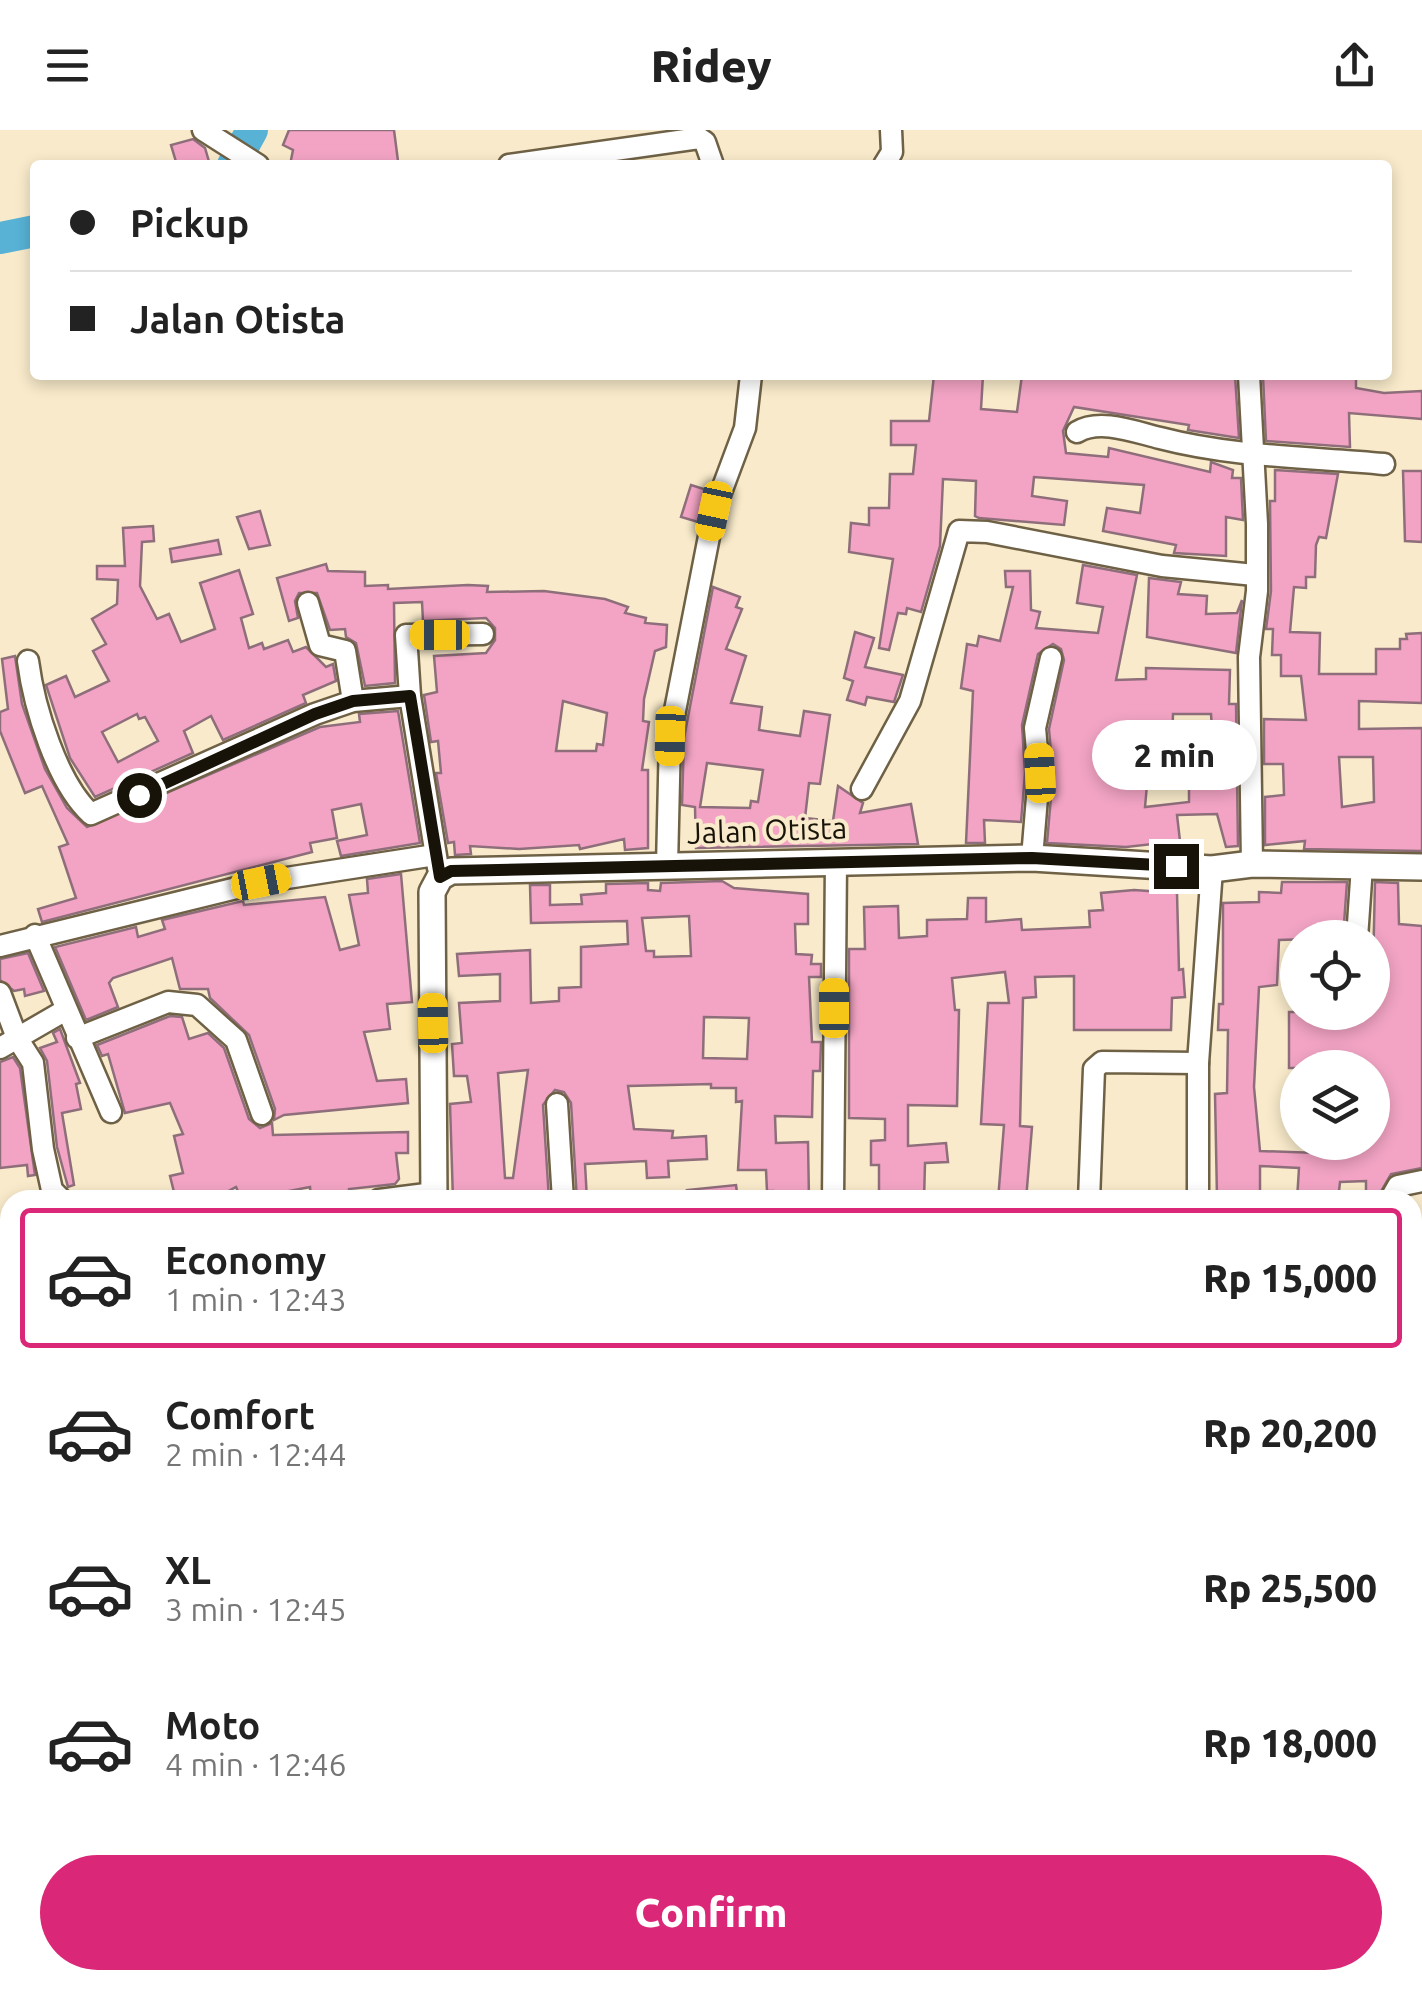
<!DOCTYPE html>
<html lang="en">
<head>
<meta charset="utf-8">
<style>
  body { margin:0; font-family:Ubuntu,sans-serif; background:#f2f2f2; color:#222; height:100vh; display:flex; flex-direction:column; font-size:38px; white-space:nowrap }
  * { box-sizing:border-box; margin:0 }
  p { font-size:32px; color:#767676 }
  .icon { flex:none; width:55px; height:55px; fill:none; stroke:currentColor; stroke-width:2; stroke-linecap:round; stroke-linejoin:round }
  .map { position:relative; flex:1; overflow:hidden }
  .drawer { position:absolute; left:0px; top:1060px; width:1422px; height:800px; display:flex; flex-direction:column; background:#fff; border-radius:30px 30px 0 0; box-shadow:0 5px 15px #0003 }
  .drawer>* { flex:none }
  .guide { position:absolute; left:30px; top:30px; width:1362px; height:220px; border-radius:10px; box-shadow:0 5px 15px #0003; display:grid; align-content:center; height:220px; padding:0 40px; background:#fff }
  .tools { position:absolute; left:1280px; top:790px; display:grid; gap:20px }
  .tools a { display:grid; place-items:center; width:110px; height:110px; border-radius:50%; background:#fff; box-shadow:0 5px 15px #0003; font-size:50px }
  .end { position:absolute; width:45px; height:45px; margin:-22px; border:12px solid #181308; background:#fff; box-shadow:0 0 0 5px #fff }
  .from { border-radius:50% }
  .bubble { position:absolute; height:70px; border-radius:35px; background:#fff; box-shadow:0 5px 15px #0003; font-size:32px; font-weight:800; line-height:70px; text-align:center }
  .car { position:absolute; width:30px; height:60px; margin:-30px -15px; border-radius:12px; box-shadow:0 0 8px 2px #0007; background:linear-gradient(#f5c518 24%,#345 0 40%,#f5c518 0 76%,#345 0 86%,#f5c518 0) }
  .guide b { display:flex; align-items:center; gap:35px; height:95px; font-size:38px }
  .guide b+b { border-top:2px solid #e0e0e0 }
  .guide i { width:25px; height:25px; background:#222 }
  ul { padding:18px 0 0; list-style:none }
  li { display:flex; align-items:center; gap:30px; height:140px; margin:0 20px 15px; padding:0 20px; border:5px solid transparent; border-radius:10px }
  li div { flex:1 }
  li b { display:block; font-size:38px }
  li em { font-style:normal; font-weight:800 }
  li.selected { border-color:#db2777 }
  li>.icon { width:90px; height:90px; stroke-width:1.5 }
  .cta { display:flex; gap:20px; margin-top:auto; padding:20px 40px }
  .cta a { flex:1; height:115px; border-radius:60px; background:#db2777; color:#fff; font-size:40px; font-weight:800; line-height:115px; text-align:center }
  header { display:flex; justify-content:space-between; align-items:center; height:130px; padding:0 40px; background:#fff; font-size:45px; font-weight:800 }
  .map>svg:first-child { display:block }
</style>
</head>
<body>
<header><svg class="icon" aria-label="menu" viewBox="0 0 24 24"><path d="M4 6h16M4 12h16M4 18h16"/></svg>Ridey<svg class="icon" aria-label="share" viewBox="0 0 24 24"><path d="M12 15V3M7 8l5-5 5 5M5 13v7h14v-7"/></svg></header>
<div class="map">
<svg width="1422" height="1860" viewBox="0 0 1422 1860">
  <rect width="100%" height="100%" fill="#f8eaca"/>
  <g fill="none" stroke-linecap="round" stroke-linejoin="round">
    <g stroke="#57b2d5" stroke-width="32">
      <path d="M 233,35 L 252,0"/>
      <path d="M 0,108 L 35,101"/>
    </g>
  </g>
  <g fill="#f3a4c4" stroke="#8f6e7b" stroke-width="2.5" fill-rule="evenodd">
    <path d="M 289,0 L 394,0 L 398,31 L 290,35 L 293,20 L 283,15 Z"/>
    <path d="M 193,9 L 205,18 L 210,35 L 177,35 L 171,15 Z"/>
    <path d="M 934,245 L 983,245 L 981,279 L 1017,282 L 1022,245 L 1235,245 L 1239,308 L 1188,300 L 1189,295 L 1074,277 L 1063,301 L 1066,323 L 1108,327 L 1109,318 L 1210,342 L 1211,332 L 1233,340 L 1232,348 L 1241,348 L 1243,390 L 1226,387 L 1226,426 L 1174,423 L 1176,415 L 1103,401 L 1107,378 L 1140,383 L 1144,355 L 1034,347 L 1032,366 L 1067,371 L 1064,395 L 979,388 L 975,386 L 976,351 L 943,349 L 940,416 L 921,482 L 907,478 L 906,484 L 898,483 L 889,520 L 879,518 L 893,429 L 849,422 L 851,393 L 869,395 L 869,378 L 889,378 L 890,344 L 913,344 L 916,315 L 891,315 L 891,291 L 929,291 Z"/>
    <path d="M 1330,245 L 1356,249 L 1356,258 L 1384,263 L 1422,261 L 1422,289 L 1349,283 L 1350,317 L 1266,311 L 1263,246 Z"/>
    <path d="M 1275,340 L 1338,344 L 1326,408 L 1319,407 L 1316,415 L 1315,447 L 1306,447 L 1306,458 L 1294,457 L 1290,502 L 1320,503 L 1319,544 L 1376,544 L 1376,519 L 1400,519 L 1400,509 L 1407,509 L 1406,504 L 1422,503 L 1422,573 L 1359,571 L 1359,599 L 1422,598 L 1422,721 L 1304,719 L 1305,711 L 1265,715 L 1265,667 L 1284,665 L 1283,634 L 1264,634 L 1264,589 L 1306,590 L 1301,546 L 1281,546 L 1281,525 L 1272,525 L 1273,499 L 1266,499 L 1271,461 L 1270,371 L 1275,371 ZM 1339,627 L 1373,627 L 1374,672 L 1342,677 Z"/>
    <path d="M 1403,341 L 1422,341 L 1422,412 L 1405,411 Z"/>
    <path d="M 691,355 L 707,360 L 698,392 L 681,387 Z"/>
    <path d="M 260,381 L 270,415 L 249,419 L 237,387 Z"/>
    <path d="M 153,396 L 154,411 L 142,412 L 140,456 L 157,489 L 169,484 L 181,512 L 215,499 L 200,453 L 239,440 L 253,484 L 241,488 L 249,518 L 262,513 L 264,519 L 288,510 L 293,522 L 306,517 L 326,537 L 333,534 L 336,551 L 303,565 L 306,573 L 223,610 L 211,586 L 184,601 L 193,623 L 95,667 L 70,628 L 46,555 L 66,546 L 75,567 L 109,551 L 93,521 L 106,514 L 92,489 L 117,474 L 118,450 L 97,449 L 97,436 L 125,436 L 123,398 ZM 137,584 L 139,589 L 145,587 L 158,611 L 118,632 L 102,602 Z"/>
    <path d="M 218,410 L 221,424 L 172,432 L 170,419 Z"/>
    <path d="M 326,434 L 328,441 L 365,442 L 365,456 L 388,455 L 388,459 L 468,455 L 488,456 L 487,462 L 544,461 L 605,469 L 628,477 L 625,483 L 646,488 L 645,493 L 667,495 L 666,517 L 655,521 L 644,569 L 643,591 L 649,592 L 642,640 L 648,640 L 648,718 L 625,720 L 624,709 L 580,719 L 579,715 L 519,719 L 470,716 L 471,724 L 455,725 L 454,712 L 448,713 L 436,643 L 441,643 L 438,611 L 431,612 L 424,565 L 437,562 L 434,526 L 486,523 L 495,510 L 495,498 L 486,488 L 423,491 L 422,472 L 394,473 L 395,553 L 365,556 L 356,513 L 346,507 L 345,499 L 330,500 L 317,463 L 299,463 L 295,471 L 298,488 L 289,491 L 277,448 ZM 563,571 L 607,583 L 603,615 L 597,614 L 596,621 L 556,621 Z"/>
    <path d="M 1083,435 L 1137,445 L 1116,550 L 1146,549 L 1146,538 L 1230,540 L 1229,574 L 1236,574 L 1238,716 L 1226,717 L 1217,684 L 1177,685 L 1180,711 L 1126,717 L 1047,713 L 1053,644 L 1049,599 L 1064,530 L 1061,519 L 1053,514 L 1038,524 L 1022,595 L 1025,643 L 1021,692 L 984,690 L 985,713 L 966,713 L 973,561 L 961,558 L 967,514 L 977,516 L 979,506 L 1000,511 L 1013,457 L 1006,457 L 1005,441 L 1030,441 L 1031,480 L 1040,482 L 1036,498 L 1098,503 L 1103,477 L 1077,473 ZM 1173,584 L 1211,584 L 1215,644 L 1189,645 L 1189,672 L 1145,677 L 1147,655 L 1131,654 L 1131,611 L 1172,612 Z"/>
    <path d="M 1149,448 L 1181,452 L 1178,464 L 1207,466 L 1206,484 L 1237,483 L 1242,470 L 1236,523 L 1147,507 Z"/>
    <path d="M 713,457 L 740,467 L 736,477 L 742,479 L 726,519 L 746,526 L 731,573 L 762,577 L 759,600 L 800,606 L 804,581 L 830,585 L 820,654 L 809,653 L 805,688 L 833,691 L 838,656 L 863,673 L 860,683 L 911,674 L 918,714 L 696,718 L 695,677 L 682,675 L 684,608 ZM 707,633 L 763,640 L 758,672 L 751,671 L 750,678 L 700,677 Z"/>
    <path d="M 855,502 L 874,508 L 865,537 L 903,545 L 894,572 L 867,567 L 865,575 L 847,570 L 853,551 L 844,548 Z"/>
    <path d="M 15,526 L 22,574 L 45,639 L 67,678 L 87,697 L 320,597 L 360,592 L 359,584 L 398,581 L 420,713 L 341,726 L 337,711 L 367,705 L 361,674 L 332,680 L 337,708 L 310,713 L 312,722 L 42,792 L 38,779 L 76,768 L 59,717 L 68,714 L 42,656 L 25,663 L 0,601 L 0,582 L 8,579 L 2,529 Z"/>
    <path d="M 401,744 L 412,872 L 387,874 L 390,899 L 364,902 L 377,951 L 406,949 L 408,973 L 284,985 L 274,990 L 275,979 L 249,905 L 210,868 L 208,859 L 180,859 L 172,828 L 113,848 L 109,853 L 118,877 L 86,890 L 55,817 L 136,797 L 138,807 L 165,799 L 162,790 L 243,771 L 244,775 L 325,767 L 340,820 L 359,815 L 349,765 L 368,763 L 367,749 Z"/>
    <path d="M 722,751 L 734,758 L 808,764 L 808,794 L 795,794 L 796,824 L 812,825 L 811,834 L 821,834 L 821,847 L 809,847 L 812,912 L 821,912 L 820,941 L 813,941 L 812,987 L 775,986 L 776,1013 L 808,1012 L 809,1070 L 773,1070 L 773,1061 L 767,1061 L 766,1040 L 738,1040 L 742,971 L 736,972 L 736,958 L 711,958 L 711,954 L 628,956 L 634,999 L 673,1001 L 672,1008 L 706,1006 L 707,1029 L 668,1031 L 669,1047 L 647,1048 L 646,1031 L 585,1034 L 587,1070 L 577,1070 L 571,973 L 564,962 L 555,960 L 543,975 L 549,1070 L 534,1070 L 535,1065 L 453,1070 L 450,974 L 471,972 L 467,946 L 454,946 L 452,914 L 462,913 L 459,873 L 500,871 L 500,844 L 459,846 L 457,824 L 530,820 L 531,873 L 559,871 L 559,858 L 581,857 L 581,817 L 628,814 L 627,791 L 531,793 L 530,755 L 550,755 L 550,775 L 582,774 L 581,765 L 606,763 L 606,754 L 648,753 L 648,760 L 660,761 L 661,753 ZM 689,786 L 691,826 L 654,827 L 654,821 L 646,821 L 642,788 ZM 704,887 L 749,888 L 747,929 L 703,928 ZM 528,940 L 513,1048 L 505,1048 L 498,943 Z"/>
    <path d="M 1282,752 L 1347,752 L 1343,808 L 1279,810 L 1277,855 L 1259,857 L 1254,957 L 1260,1021 L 1345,1024 L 1345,1012 L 1372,1012 L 1372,938 L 1289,938 L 1289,882 L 1372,882 L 1375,752 L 1398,753 L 1399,794 L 1422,796 L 1422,1038 L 1391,1044 L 1376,1070 L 1366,1070 L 1366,1051 L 1340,1052 L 1338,1070 L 1297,1070 L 1299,1038 L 1260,1036 L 1260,1067 L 1217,1068 L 1215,964 L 1227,963 L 1228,900 L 1218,900 L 1219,874 L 1223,874 L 1223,773 L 1259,772 L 1259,762 L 1281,763 Z"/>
    <path d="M 1134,760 L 1177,763 L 1179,840 L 1183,839 L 1185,867 L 1172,868 L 1171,900 L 1074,900 L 1074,846 L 1035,847 L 1036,867 L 1023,868 L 1020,996 L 1032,997 L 1026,1070 L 998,1070 L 1004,995 L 981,994 L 988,873 L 1009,873 L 1005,842 L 952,848 L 955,880 L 959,880 L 957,976 L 908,975 L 908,1016 L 946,1013 L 948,1032 L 925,1033 L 924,1070 L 879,1070 L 879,1035 L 871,1035 L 871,1011 L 885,1010 L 885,989 L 849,988 L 849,819 L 865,819 L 864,777 L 898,776 L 899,808 L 927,806 L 927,790 L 967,789 L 968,768 L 986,768 L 986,792 L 1021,789 L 1022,800 L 1090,797 L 1089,781 L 1103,780 L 1101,763 Z"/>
    <path d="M 28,823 L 44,861 L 25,866 L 24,859 L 14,861 L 0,850 L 0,829 Z"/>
    <path d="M 170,886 L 182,887 L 189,909 L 208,903 L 224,918 L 249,989 L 260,998 L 272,993 L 273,1005 L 408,1002 L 408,1023 L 396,1023 L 399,1049 L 395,1054 L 349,1059 L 349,1064 L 311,1067 L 310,1057 L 242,1070 L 236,1057 L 212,1070 L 176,1070 L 170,1046 L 183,1043 L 174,1006 L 183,1004 L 170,973 L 125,983 L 108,924 L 102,926 L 97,915 Z"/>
    <path d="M 60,899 L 80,953 L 76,954 L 81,979 L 62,983 L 74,1055 L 68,1057 L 57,1017 L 47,931 L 40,918 L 57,912 L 53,903 Z"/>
    <path d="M 13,927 L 20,938 L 35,1045 L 28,1046 L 27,1035 L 0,1038 L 0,932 Z"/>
    <path d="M 736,1055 L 738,1070 L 688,1070 L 687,1060 Z"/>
  </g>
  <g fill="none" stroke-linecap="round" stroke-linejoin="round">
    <g stroke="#6e6145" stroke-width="25">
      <g id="minor">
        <path d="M 203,0 L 258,35"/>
        <path d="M 509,35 L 699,8 L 705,12 L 713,35"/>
        <path d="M 884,35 L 892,22 L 891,0"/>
        <path d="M 1249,245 L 1257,394 L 1257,461 L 1249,527 L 1252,734"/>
        <path d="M 1077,302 C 1100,288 1135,302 1160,308 C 1233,327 1309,327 1384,334"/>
        <path d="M 308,473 L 320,515 L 345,521 L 353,571"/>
        <path d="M 28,531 C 34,577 57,653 91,684 L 315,584 L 353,571 L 410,566"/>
        <path d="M 862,659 L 910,571 L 959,401 L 987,402 L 1162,436 L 1255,445"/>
        <path d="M 1032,728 L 1039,643 L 1035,598 L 1051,528"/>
        <path d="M 667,737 L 670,606 L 714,381 L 745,298 L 751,245"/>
        <path d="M 438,738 L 410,566 L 406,505 L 483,504"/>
        <path d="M 35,805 L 111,982"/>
        <path d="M 1357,808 L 1362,736"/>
        <path d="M 0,816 L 261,752 L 435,725"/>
        <path d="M 0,863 L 17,908 L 33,933 L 43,1019 L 52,1060 L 62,1070"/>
        <path d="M 77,908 L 168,872 L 197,875 L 236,910 L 262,984"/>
        <path d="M 0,918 L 64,881"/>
        <path d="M 557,974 L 563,1070"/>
        <path d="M 379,1070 L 434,1063"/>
        <path d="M 833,1070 L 836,731"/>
        <path d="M 1089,1070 L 1094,939 L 1102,932 L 1198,933"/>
        <path d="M 1198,1070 L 1198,933 L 1212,739"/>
        <path d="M 1390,1070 L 1398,1056 L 1422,1051"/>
        <path d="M 0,1119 L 10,1119"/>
        <path d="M 1094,1853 L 1215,1850"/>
        <path d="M 755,1860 L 756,1850"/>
        <path d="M 1319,1860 L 1320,1850"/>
      </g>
    </g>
    <g stroke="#6e6145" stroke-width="30">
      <g id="tertiary">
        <path d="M 434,1070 L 432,762 L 440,747 L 451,741 L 1032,728 L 1212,739 L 1252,734 L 1422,737"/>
        <path d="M 0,1256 L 10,1267"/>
      </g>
    </g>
    <g stroke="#6e6145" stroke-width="35">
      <g id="secondary">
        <path d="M 0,1532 L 10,1533"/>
        <path d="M 1412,1550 L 1422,1551"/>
      </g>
    </g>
    <g stroke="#6e6145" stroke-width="38">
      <g id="primary">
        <path d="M 1412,1310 L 1422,1310"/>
        <path d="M 928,1860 L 932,1850"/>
      </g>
    </g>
    <use href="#minor" stroke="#fff" stroke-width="20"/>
    <use href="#tertiary" stroke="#fff" stroke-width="25"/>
    <use href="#secondary" stroke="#fff" stroke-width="30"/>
    <use href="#primary" stroke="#fff" stroke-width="32"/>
  </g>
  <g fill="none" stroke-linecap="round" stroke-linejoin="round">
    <path stroke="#181308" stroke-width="12" d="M 139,665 L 315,584 L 353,571 L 410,566 L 440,747 L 451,741 L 1032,728 L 1176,736"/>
  </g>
  <g text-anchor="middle" stroke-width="8" stroke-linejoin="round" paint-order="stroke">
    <g font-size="30" fill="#181308" stroke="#f8eaca">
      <text transform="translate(767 701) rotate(-2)" y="10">Jalan Otista</text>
    </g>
  </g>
</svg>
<div class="tools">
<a><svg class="icon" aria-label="locate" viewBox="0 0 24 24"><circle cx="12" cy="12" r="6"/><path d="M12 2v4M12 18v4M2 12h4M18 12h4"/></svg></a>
<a><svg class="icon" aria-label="layers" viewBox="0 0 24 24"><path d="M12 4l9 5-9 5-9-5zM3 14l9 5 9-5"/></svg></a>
</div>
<i class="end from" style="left:139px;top:665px"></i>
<i class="end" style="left:1176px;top:736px"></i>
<div class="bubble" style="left:1092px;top:590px;width:165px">2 min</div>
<i class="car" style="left:714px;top:381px;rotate:192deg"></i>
<i class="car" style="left:440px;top:505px;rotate:270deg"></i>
<i class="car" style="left:670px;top:606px;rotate:181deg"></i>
<i class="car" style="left:1040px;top:643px;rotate:357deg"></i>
<i class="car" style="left:261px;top:752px;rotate:79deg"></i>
<i class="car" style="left:834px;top:878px;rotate:0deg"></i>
<i class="car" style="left:433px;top:893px;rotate:359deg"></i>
<div class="guide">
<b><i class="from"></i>Pickup</b>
<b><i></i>Jalan Otista</b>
</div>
<section class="drawer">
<ul>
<li class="selected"><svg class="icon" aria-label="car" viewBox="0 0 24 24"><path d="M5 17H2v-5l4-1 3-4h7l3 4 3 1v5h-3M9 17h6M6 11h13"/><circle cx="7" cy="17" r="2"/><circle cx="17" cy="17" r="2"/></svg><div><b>Economy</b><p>1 min · 12:43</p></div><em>Rp 15,000</em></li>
<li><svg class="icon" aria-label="car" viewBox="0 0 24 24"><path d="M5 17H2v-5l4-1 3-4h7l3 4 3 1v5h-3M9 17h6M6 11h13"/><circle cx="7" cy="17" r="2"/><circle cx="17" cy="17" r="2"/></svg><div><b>Comfort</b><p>2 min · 12:44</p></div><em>Rp 20,200</em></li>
<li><svg class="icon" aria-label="car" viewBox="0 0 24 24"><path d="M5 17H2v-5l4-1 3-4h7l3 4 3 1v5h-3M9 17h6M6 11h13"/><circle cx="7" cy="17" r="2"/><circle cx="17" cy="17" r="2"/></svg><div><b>XL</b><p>3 min · 12:45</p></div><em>Rp 25,500</em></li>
<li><svg class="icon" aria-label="car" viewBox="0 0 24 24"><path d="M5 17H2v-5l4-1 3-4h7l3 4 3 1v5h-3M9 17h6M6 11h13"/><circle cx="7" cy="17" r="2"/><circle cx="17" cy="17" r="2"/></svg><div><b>Moto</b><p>4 min · 12:46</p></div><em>Rp 18,000</em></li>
</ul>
<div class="cta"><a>Confirm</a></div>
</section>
</div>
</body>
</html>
